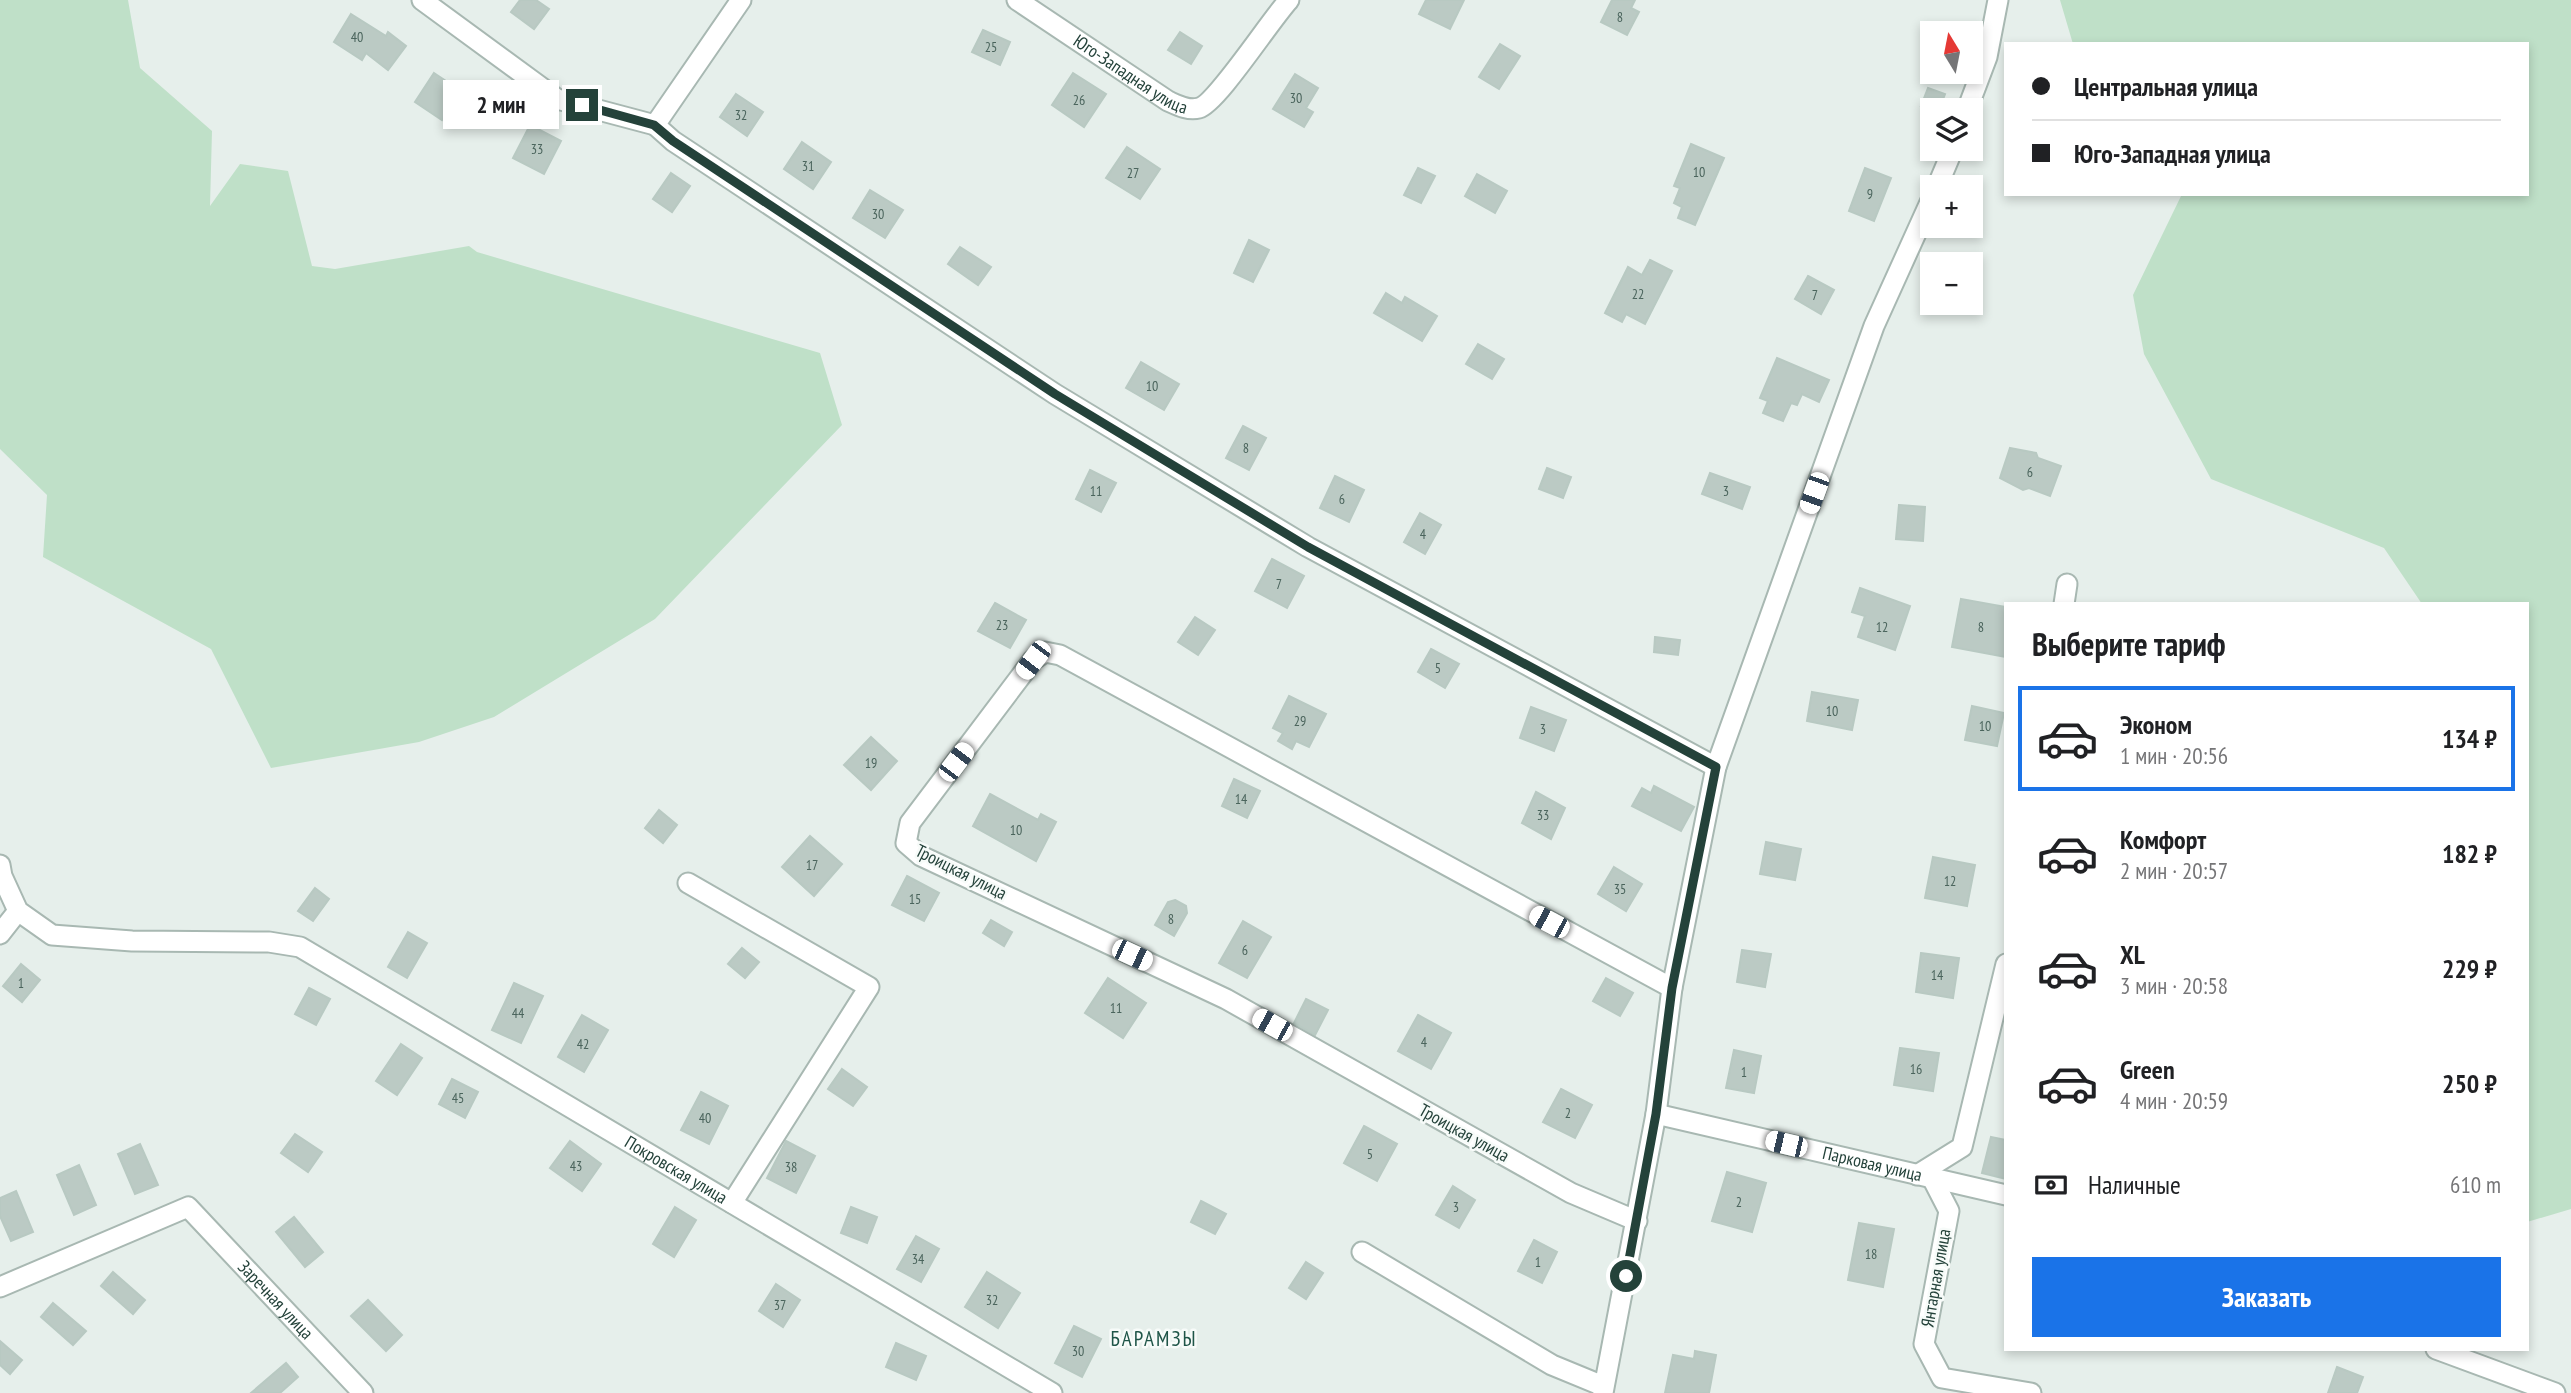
<!DOCTYPE html>
<html lang="ru">
<head>
<meta charset="utf-8">
<style>
  body { margin:0; font-family:"PT Sans Narrow",sans-serif; background:#f2f2f2; color:#202124; height:100vh; display:flex; flex-direction:column; font-size:26px; white-space:nowrap }
  * { box-sizing:border-box; margin:0 }
  p { font-size:23px; color:#757577 }
  .icon { flex:none; width:38px; height:38px; fill:none; stroke:currentColor; stroke-width:2; stroke-linecap:round; stroke-linejoin:round }
  .map { position:relative; flex:1; overflow:hidden }
  .panel { position:absolute; left:2004px; top:602px; width:525px; height:749px; display:flex; flex-direction:column; background:#fff; border-radius:0px; box-shadow:0 4px 10px #0003 }
  .panel>* { flex:none }
  .banner { position:absolute; left:2004px; top:42px; width:525px; height:154px; border-radius:0px; box-shadow:0 4px 10px #0003; display:grid; align-content:center; height:154px; padding:0 28px; background:#fff }
  .needle { width:46px; rotate:350deg }
  .fabs { position:absolute; left:1920px; top:21px; display:grid; gap:14px }
  .fabs a { display:grid; place-items:center; width:63px; height:63px; border-radius:0px; background:#fff; box-shadow:0 4px 10px #0003; font-size:35px }
  .end { position:absolute; width:32px; height:32px; margin:-16px; border:9px solid #24423a; background:#fff; box-shadow:0 0 0 4px #fff }
  .from { border-radius:50% }
  .bubble { position:absolute; height:49px; border-radius:0px; background:#fff; box-shadow:0 4px 10px #0003; font-size:23px; font-weight:700; line-height:49px; text-align:center }
  .car { position:absolute; width:21px; height:42px; margin:-21px -10px; border-radius:9px; box-shadow:0 0 5px 2px #0007; background:linear-gradient(#fff 24%,#345 0 40%,#fff 0 76%,#345 0 86%,#fff 0) }
  .banner b { display:flex; align-items:center; gap:24px; height:66px; font-size:26px }
  .banner b+b { border-top:2px solid #e0e0e0 }
  .banner i { width:18px; height:18px; background:#202124 }
  ul { padding:0; list-style:none }
  li { display:flex; align-items:center; gap:21px; height:105px; margin:0 14px 10px; padding:0 14px; border:4px solid transparent; border-radius:0px }
  li div { flex:1 }
  li b { display:block; font-size:26px }
  li em { font-style:normal; font-weight:700 }
  li.current { border-color:#1a73e8 }
  li>.icon { width:63px; height:63px; stroke-width:1.5 }
  h2 { padding:0 28px; font-size:32px; line-height:84px }
  .pay { display:flex; align-items:center; gap:18px; height:77px; padding:0 28px; font-size:26px }
  .pay p { margin-inline-start:auto }
  .button { display:flex; gap:14px; margin-top:auto; padding:14px 28px }
  .button a { flex:1; height:80px; border-radius:0px; background:#1a73e8; color:#fff; font-size:28px; font-weight:700; line-height:80px; text-align:center }
  .map>svg:first-child { display:block }
</style>
</head>
<body>
<div class="map">
<svg width="2571" height="1393" viewBox="0 0 2571 1393">
  <rect width="100%" height="100%" fill="#e6efeb"/>
  <g fill="#bfe0c8">
    <path d="M 0,0 L 128,0 L 140,68 L 212,131 L 210,206 L 240,164 L 288,171 L 312,266 L 335,269 L 469,246 L 477,252 L 820,353 L 842,425 L 655,619 L 494,717 L 419,742 L 271,768 L 211,649 L 43,557 L 47,495 L 0,449 Z"/>
    <path d="M 2060,0 L 2571,0 L 2571,1209 L 2527,1222 L 2527,604 L 2422,604 L 2384,548 L 2211,479 L 2144,354 L 2133,295 L 2182,194 L 2527,194 L 2527,44 L 2073,44 Z"/>
  </g>
  <g fill="#bbcac4" stroke="#b8c9c2" stroke-width="2">
    <path d="M 520,0 L 536,0 L 549,9 L 534,29 L 511,12 Z"/>
    <path d="M 1426,0 L 1464,0 L 1450,29 L 1419,14 Z"/>
    <path d="M 1612,0 L 1635,0 L 1631,8 L 1639,12 L 1627,35 L 1601,22 Z"/>
    <path d="M 351,14 L 386,36 L 388,32 L 406,46 L 388,70 L 366,53 L 362,60 L 334,42 Z"/>
    <path d="M 983,30 L 1010,42 L 1000,65 L 972,52 Z"/>
    <path d="M 1180,32 L 1202,46 L 1191,64 L 1168,50 Z"/>
    <path d="M 1500,44 L 1520,56 L 1499,89 L 1479,77 Z"/>
    <path d="M 434,73 L 461,91 L 442,120 L 415,102 Z"/>
    <path d="M 1073,73 L 1106,94 L 1084,127 L 1052,105 Z"/>
    <path d="M 1295,74 L 1318,88 L 1306,108 L 1313,112 L 1304,127 L 1273,109 Z"/>
    <path d="M 1928,88 L 1945,94 L 1939,110 L 1921,106 Z"/>
    <path d="M 736,94 L 763,112 L 747,136 L 720,117 Z"/>
    <path d="M 530,125 L 561,141 L 544,174 L 513,158 Z"/>
    <path d="M 802,142 L 831,162 L 813,189 L 784,169 Z"/>
    <path d="M 1691,144 L 1724,158 L 1695,225 L 1678,218 L 1682,207 L 1674,203 L 1680,188 L 1674,186 Z"/>
    <path d="M 1127,147 L 1160,169 L 1140,199 L 1106,178 Z"/>
    <path d="M 1418,168 L 1435,176 L 1421,203 L 1404,195 Z"/>
    <path d="M 1865,168 L 1891,178 L 1874,221 L 1849,211 Z"/>
    <path d="M 671,173 L 690,186 L 672,212 L 653,199 Z"/>
    <path d="M 1477,174 L 1507,191 L 1495,213 L 1465,196 Z"/>
    <path d="M 870,190 L 903,210 L 885,238 L 853,218 Z"/>
    <path d="M 1249,240 L 1269,250 L 1253,282 L 1234,273 Z"/>
    <path d="M 960,247 L 991,267 L 978,285 L 948,264 Z"/>
    <path d="M 1650,260 L 1672,271 L 1645,324 L 1626,314 L 1622,322 L 1605,313 L 1628,267 L 1642,275 Z"/>
    <path d="M 1808,276 L 1834,290 L 1821,314 L 1795,299 Z"/>
    <path d="M 1386,293 L 1402,303 L 1405,297 L 1437,316 L 1422,341 L 1374,313 Z"/>
    <path d="M 1478,344 L 1504,359 L 1492,379 L 1466,364 Z"/>
    <path d="M 1777,358 L 1829,380 L 1819,402 L 1802,394 L 1797,405 L 1791,403 L 1783,421 L 1763,413 L 1768,401 L 1760,398 Z"/>
    <path d="M 1141,362 L 1179,384 L 1164,410 L 1126,388 Z"/>
    <path d="M 1243,426 L 1266,438 L 1249,470 L 1226,458 Z"/>
    <path d="M 2010,448 L 2036,453 L 2038,458 L 2061,466 L 2050,496 L 2029,488 L 2023,490 L 2000,478 Z"/>
    <path d="M 1547,468 L 1571,477 L 1563,498 L 1539,489 Z"/>
    <path d="M 1090,470 L 1116,483 L 1101,512 L 1076,499 Z"/>
    <path d="M 1710,473 L 1750,487 L 1742,509 L 1702,494 Z"/>
    <path d="M 1335,476 L 1364,490 L 1349,522 L 1320,508 Z"/>
    <path d="M 1899,505 L 1925,507 L 1923,541 L 1896,539 Z"/>
    <path d="M 1420,513 L 1441,525 L 1425,554 L 1404,542 Z"/>
    <path d="M 1272,559 L 1304,576 L 1287,608 L 1255,591 Z"/>
    <path d="M 1860,588 L 1910,606 L 1895,650 L 1858,637 L 1865,616 L 1852,612 Z"/>
    <path d="M 1961,599 L 2006,607 L 2006,657 L 1952,647 Z"/>
    <path d="M 995,603 L 1026,620 L 1010,648 L 978,631 Z"/>
    <path d="M 1195,617 L 1215,630 L 1198,655 L 1178,642 Z"/>
    <path d="M 1655,637 L 1680,640 L 1678,655 L 1654,652 Z"/>
    <path d="M 1431,649 L 1459,664 L 1445,688 L 1418,672 Z"/>
    <path d="M 1812,692 L 1858,700 L 1852,730 L 1807,721 Z"/>
    <path d="M 1289,696 L 1326,714 L 1309,747 L 1296,741 L 1292,749 L 1278,741 L 1283,733 L 1273,728 Z"/>
    <path d="M 1972,706 L 2004,713 L 1997,746 L 1965,740 Z"/>
    <path d="M 1531,707 L 1566,720 L 1554,751 L 1520,738 Z"/>
    <path d="M 871,737 L 897,761 L 871,790 L 844,765 Z"/>
    <path d="M 1234,779 L 1260,791 L 1247,818 L 1222,806 Z"/>
    <path d="M 1654,786 L 1694,807 L 1681,831 L 1632,806 L 1642,788 L 1651,793 Z"/>
    <path d="M 1536,792 L 1565,808 L 1551,839 L 1522,823 Z"/>
    <path d="M 990,794 L 1038,820 L 1041,814 L 1056,822 L 1036,861 L 973,826 Z"/>
    <path d="M 659,810 L 677,825 L 663,843 L 645,828 Z"/>
    <path d="M 810,836 L 842,864 L 814,896 L 782,867 Z"/>
    <path d="M 1766,842 L 1801,849 L 1795,880 L 1760,874 Z"/>
    <path d="M 1933,857 L 1975,865 L 1967,906 L 1925,898 Z"/>
    <path d="M 1614,867 L 1642,884 L 1626,911 L 1598,894 Z"/>
    <path d="M 907,876 L 939,893 L 924,921 L 892,905 Z"/>
    <path d="M 315,888 L 329,899 L 313,921 L 298,911 Z"/>
    <path d="M 1175,900 L 1186,906 L 1187,913 L 1174,936 L 1155,925 L 1168,902 Z"/>
    <path d="M 991,920 L 1012,932 L 1004,946 L 983,933 Z"/>
    <path d="M 1243,921 L 1271,937 L 1247,978 L 1219,963 Z"/>
    <path d="M 408,932 L 427,943 L 407,978 L 388,967 Z"/>
    <path d="M 742,948 L 759,962 L 745,978 L 728,964 Z"/>
    <path d="M 1742,950 L 1771,954 L 1765,987 L 1737,982 Z"/>
    <path d="M 1921,953 L 1959,958 L 1953,998 L 1916,992 Z"/>
    <path d="M 21,964 L 40,980 L 22,1002 L 3,986 Z"/>
    <path d="M 1108,978 L 1146,1003 L 1123,1038 L 1085,1013 Z"/>
    <path d="M 1606,978 L 1633,993 L 1620,1016 L 1593,1001 Z"/>
    <path d="M 514,983 L 543,996 L 521,1043 L 492,1030 Z"/>
    <path d="M 309,988 L 330,999 L 316,1025 L 295,1014 Z"/>
    <path d="M 1306,999 L 1328,1010 L 1315,1035 L 1294,1023 Z"/>
    <path d="M 582,1015 L 608,1030 L 584,1072 L 558,1057 Z"/>
    <path d="M 1418,1015 L 1451,1033 L 1431,1069 L 1398,1051 Z"/>
    <path d="M 401,1044 L 422,1058 L 397,1095 L 376,1081 Z"/>
    <path d="M 1900,1048 L 1939,1053 L 1933,1091 L 1894,1085 Z"/>
    <path d="M 1734,1050 L 1761,1056 L 1754,1093 L 1726,1088 Z"/>
    <path d="M 842,1069 L 867,1087 L 853,1106 L 828,1089 Z"/>
    <path d="M 452,1079 L 478,1092 L 465,1118 L 439,1104 Z"/>
    <path d="M 1561,1089 L 1592,1105 L 1575,1138 L 1543,1122 Z"/>
    <path d="M 701,1092 L 728,1106 L 709,1144 L 681,1130 Z"/>
    <path d="M 1364,1126 L 1397,1144 L 1377,1181 L 1344,1163 Z"/>
    <path d="M 295,1134 L 322,1152 L 308,1172 L 281,1153 Z"/>
    <path d="M 1991,1137 L 2006,1140 L 2006,1179 L 1982,1173 Z"/>
    <path d="M 570,1141 L 601,1164 L 582,1191 L 550,1168 Z"/>
    <path d="M 786,1141 L 815,1156 L 796,1193 L 767,1178 Z"/>
    <path d="M 140,1144 L 158,1185 L 135,1194 L 118,1154 Z"/>
    <path d="M 79,1165 L 96,1205 L 74,1215 L 57,1175 Z"/>
    <path d="M 1727,1172 L 1766,1183 L 1752,1232 L 1712,1221 Z"/>
    <path d="M 1453,1186 L 1475,1200 L 1459,1228 L 1436,1215 Z"/>
    <path d="M 16,1191 L 33,1232 L 11,1241 L 0,1216 L 0,1198 Z"/>
    <path d="M 1201,1201 L 1226,1214 L 1215,1234 L 1191,1222 Z"/>
    <path d="M 675,1207 L 696,1220 L 674,1257 L 653,1244 Z"/>
    <path d="M 851,1207 L 877,1217 L 867,1243 L 841,1233 Z"/>
    <path d="M 294,1217 L 323,1252 L 305,1267 L 276,1232 Z"/>
    <path d="M 1859,1223 L 1894,1229 L 1883,1287 L 1848,1280 Z"/>
    <path d="M 916,1236 L 939,1249 L 921,1282 L 897,1269 Z"/>
    <path d="M 1534,1240 L 1557,1252 L 1542,1283 L 1518,1271 Z"/>
    <path d="M 1306,1262 L 1323,1273 L 1306,1299 L 1289,1288 Z"/>
    <path d="M 113,1272 L 145,1300 L 133,1314 L 101,1286 Z"/>
    <path d="M 987,1272 L 1020,1293 L 998,1328 L 965,1307 Z"/>
    <path d="M 776,1284 L 800,1300 L 783,1327 L 759,1311 Z"/>
    <path d="M 368,1300 L 402,1335 L 386,1351 L 351,1316 Z"/>
    <path d="M 53,1303 L 86,1331 L 73,1345 L 41,1317 Z"/>
    <path d="M 1074,1326 L 1101,1339 L 1082,1377 L 1055,1363 Z"/>
    <path d="M 0,1341 L 22,1360 L 10,1374 L 0,1365 Z"/>
    <path d="M 896,1343 L 926,1356 L 916,1380 L 886,1367 Z"/>
    <path d="M 1695,1351 L 1716,1355 L 1709,1393 L 1665,1393 L 1673,1355 L 1694,1359 Z"/>
    <path d="M 286,1363 L 298,1377 L 280,1393 L 251,1393 Z"/>
    <path d="M 2337,1367 L 2363,1377 L 2357,1393 L 2328,1393 Z"/>
  </g>
  <g fill="none" stroke-linecap="round" stroke-linejoin="round">
    <g stroke="#a8b8b2" stroke-width="23">
      <g id="minor">
        <path d="M 422,0 L 557,99 L 655,125"/>
        <path d="M 741,0 L 655,125 L 673,141 L 1055,394 L 1308,547 L 1716,767"/>
        <path id="s1" d="M 1017,0 L 1168,101 C 1177,105 1188,111 1199,108 C 1217,103 1271,19 1289,0"/>
        <path d="M 1967,110 L 1987,57 L 1998,0"/>
        <path d="M 1937,187 L 1953,149"/>
        <path d="M 2064,604 L 2067,584"/>
        <path id="s2" d="M 0,865 L 2,876 L 18,911 L 52,935 L 132,941 L 269,942 L 300,947 L 1052,1393"/>
        <path d="M 688,883 L 869,987 L 732,1203"/>
        <path d="M 0,934 L 18,911"/>
        <path id="s3" d="M 1656,1114 L 2006,1195"/>
        <path d="M 1917,1175 L 1962,1147 L 2006,964"/>
        <path d="M 1932,1178 L 1949,1211 L 1924,1344 L 1942,1378 L 2031,1393"/>
        <path d="M 1637,1221 L 1571,1193 L 1226,999 L 921,856 L 906,843 L 910,823 L 1033,660 L 1045,652 L 1060,655 L 1672,988"/>
        <path d="M 1362,1252 L 1552,1365 L 1603,1386"/>
        <path id="s4" d="M 0,1287 L 188,1207 L 363,1393"/>
        <path d="M 2436,1349 L 2555,1393"/>
        <path d="M 1603,1393 L 1656,1114 L 1672,988 L 1716,767 L 1874,326 L 1932,198"/>
      </g>
    </g>
    <use href="#minor" stroke="#fff" stroke-width="19"/>
  </g>
  <g fill="none" stroke-linecap="round" stroke-linejoin="round">
    <path stroke="#24423a" stroke-width="9" d="M 582,105 L 654,125 L 673,141 L 1055,394 L 1308,547 L 1716,767 L 1672,988 L 1656,1114 L 1626,1276"/>
  </g>
  <g text-anchor="middle" stroke-width="5" stroke-linejoin="round" paint-order="stroke">
    <g font-size="14" fill="#4a645c">
      <text x="1620" y="22">8</text>
      <text x="357" y="42">40</text>
      <text x="991" y="52">25</text>
      <text x="1296" y="103">30</text>
      <text x="1079" y="105">26</text>
      <text x="741" y="120">32</text>
      <text x="537" y="154">33</text>
      <text x="808" y="171">31</text>
      <text x="1699" y="177">10</text>
      <text x="1133" y="178">27</text>
      <text x="1870" y="199">9</text>
      <text x="878" y="219">30</text>
      <text x="1638" y="299">22</text>
      <text x="1815" y="300">7</text>
      <text x="1152" y="391">10</text>
      <text x="1246" y="453">8</text>
      <text x="2030" y="477">6</text>
      <text x="1096" y="496">11</text>
      <text x="1726" y="496">3</text>
      <text x="1342" y="504">6</text>
      <text x="1423" y="539">4</text>
      <text x="1279" y="589">7</text>
      <text x="1002" y="630">23</text>
      <text x="1882" y="632">12</text>
      <text x="1981" y="632">8</text>
      <text x="1438" y="673">5</text>
      <text x="1832" y="716">10</text>
      <text x="1300" y="726">29</text>
      <text x="1985" y="731">10</text>
      <text x="1543" y="734">3</text>
      <text x="871" y="768">19</text>
      <text x="1241" y="804">14</text>
      <text x="1543" y="820">33</text>
      <text x="1016" y="835">10</text>
      <text x="812" y="870">17</text>
      <text x="1950" y="886">12</text>
      <text x="1620" y="894">35</text>
      <text x="915" y="904">15</text>
      <text x="1171" y="924">8</text>
      <text x="1245" y="955">6</text>
      <text x="1937" y="980">14</text>
      <text x="21" y="988">1</text>
      <text x="1116" y="1013">11</text>
      <text x="518" y="1018">44</text>
      <text x="1424" y="1047">4</text>
      <text x="583" y="1049">42</text>
      <text x="1916" y="1074">16</text>
      <text x="1744" y="1077">1</text>
      <text x="458" y="1103">45</text>
      <text x="1568" y="1118">2</text>
      <text x="705" y="1123">40</text>
      <text x="1370" y="1159">5</text>
      <text x="576" y="1171">43</text>
      <text x="791" y="1172">38</text>
      <text x="1739" y="1207">2</text>
      <text x="1456" y="1212">3</text>
      <text x="1871" y="1259">18</text>
      <text x="918" y="1264">34</text>
      <text x="1538" y="1267">1</text>
      <text x="992" y="1305">32</text>
      <text x="780" y="1310">37</text>
      <text x="1078" y="1356">30</text>
    </g>
    <g font-size="18" fill="#24423a" stroke="#f7fbf9">
      <text dy="6" stroke="none"><textPath href="#s1" startOffset="136">Юго-Западная улица</textPath></text>
      <text transform="translate(961 872) rotate(27)" y="6">Троицкая улица</text>
      <text transform="translate(1464 1133) rotate(29)" y="6">Троицкая улица</text>
      <text dy="6" stroke="none"><textPath href="#s3" startOffset="222">Парковая улица</textPath></text>
      <text dy="6" stroke="none"><textPath href="#s2" startOffset="777">Покровская улица</textPath></text>
      <text transform="translate(1936 1278) rotate(-80)" y="6">Янтарная улица</text>
      <text dy="6" stroke="none"><textPath href="#s4" startOffset="332">Заречная улица</textPath></text>
    </g>
    <g font-size="21" letter-spacing="2" fill="#1f5548" stroke="#f7fbf9">
      <text x="1154" y="1346">БАРАМЗЫ</text>
    </g>
  </g>
</svg>
<div class="fabs">
<a><svg class="needle" viewBox="-14 -14 28 28"><path d="M0-13l5 13h-10z" fill="#e53935"/><path d="M0 13l5-13h-10z" fill="#757577"/></svg></a>
<a><svg class="icon" aria-label="layers" viewBox="0 0 24 24"><path d="M12 4l9 5-9 5-9-5zM3 14l9 5 9-5"/></svg></a>
<a>+</a>
<a>−</a>
</div>
<i class="end from" style="left:1626px;top:1276px"></i>
<i class="end" style="left:582px;top:105px"></i>
<div class="bubble" style="left:443px;top:80px;width:116px">2 мин</div>
<i class="car" style="left:1814px;top:493px;rotate:200deg"></i>
<i class="car" style="left:1033px;top:660px;rotate:217deg"></i>
<i class="car" style="left:956px;top:762px;rotate:37deg"></i>
<i class="car" style="left:1549px;top:922px;rotate:298deg"></i>
<i class="car" style="left:1132px;top:955px;rotate:115deg"></i>
<i class="car" style="left:1272px;top:1025px;rotate:299deg"></i>
<i class="car" style="left:1786px;top:1144px;rotate:283deg"></i>
<div class="banner">
<b><i class="from"></i>Центральная улица</b>
<b><i></i>Юго-Западная улица</b>
</div>
<section class="panel">
<h2>Выберите тариф</h2>
<ul>
<li class="current"><svg class="icon" aria-label="car" viewBox="0 0 24 24"><path d="M5 17H2v-5l4-1 3-4h7l3 4 3 1v5h-3M9 17h6M6 11h13"/><circle cx="7" cy="17" r="2"/><circle cx="17" cy="17" r="2"/></svg><div><b>Эконом</b><p>1 мин · 20:56</p></div><em>134 ₽</em></li>
<li><svg class="icon" aria-label="car" viewBox="0 0 24 24"><path d="M5 17H2v-5l4-1 3-4h7l3 4 3 1v5h-3M9 17h6M6 11h13"/><circle cx="7" cy="17" r="2"/><circle cx="17" cy="17" r="2"/></svg><div><b>Комфорт</b><p>2 мин · 20:57</p></div><em>182 ₽</em></li>
<li><svg class="icon" aria-label="car" viewBox="0 0 24 24"><path d="M5 17H2v-5l4-1 3-4h7l3 4 3 1v5h-3M9 17h6M6 11h13"/><circle cx="7" cy="17" r="2"/><circle cx="17" cy="17" r="2"/></svg><div><b>XL</b><p>3 мин · 20:58</p></div><em>229 ₽</em></li>
<li><svg class="icon" aria-label="car" viewBox="0 0 24 24"><path d="M5 17H2v-5l4-1 3-4h7l3 4 3 1v5h-3M9 17h6M6 11h13"/><circle cx="7" cy="17" r="2"/><circle cx="17" cy="17" r="2"/></svg><div><b>Green</b><p>4 мин · 20:59</p></div><em>250 ₽</em></li>
</ul>
<div class="pay"><svg class="icon" aria-label="cash" viewBox="0 0 24 24"><path d="M3 7h18v10H3z"/><circle cx="12" cy="12" r="2"/></svg>Наличные<p>610 m</p></div>
<div class="button"><a>Заказать</a></div>
</section>
</div>
</body>
</html>
